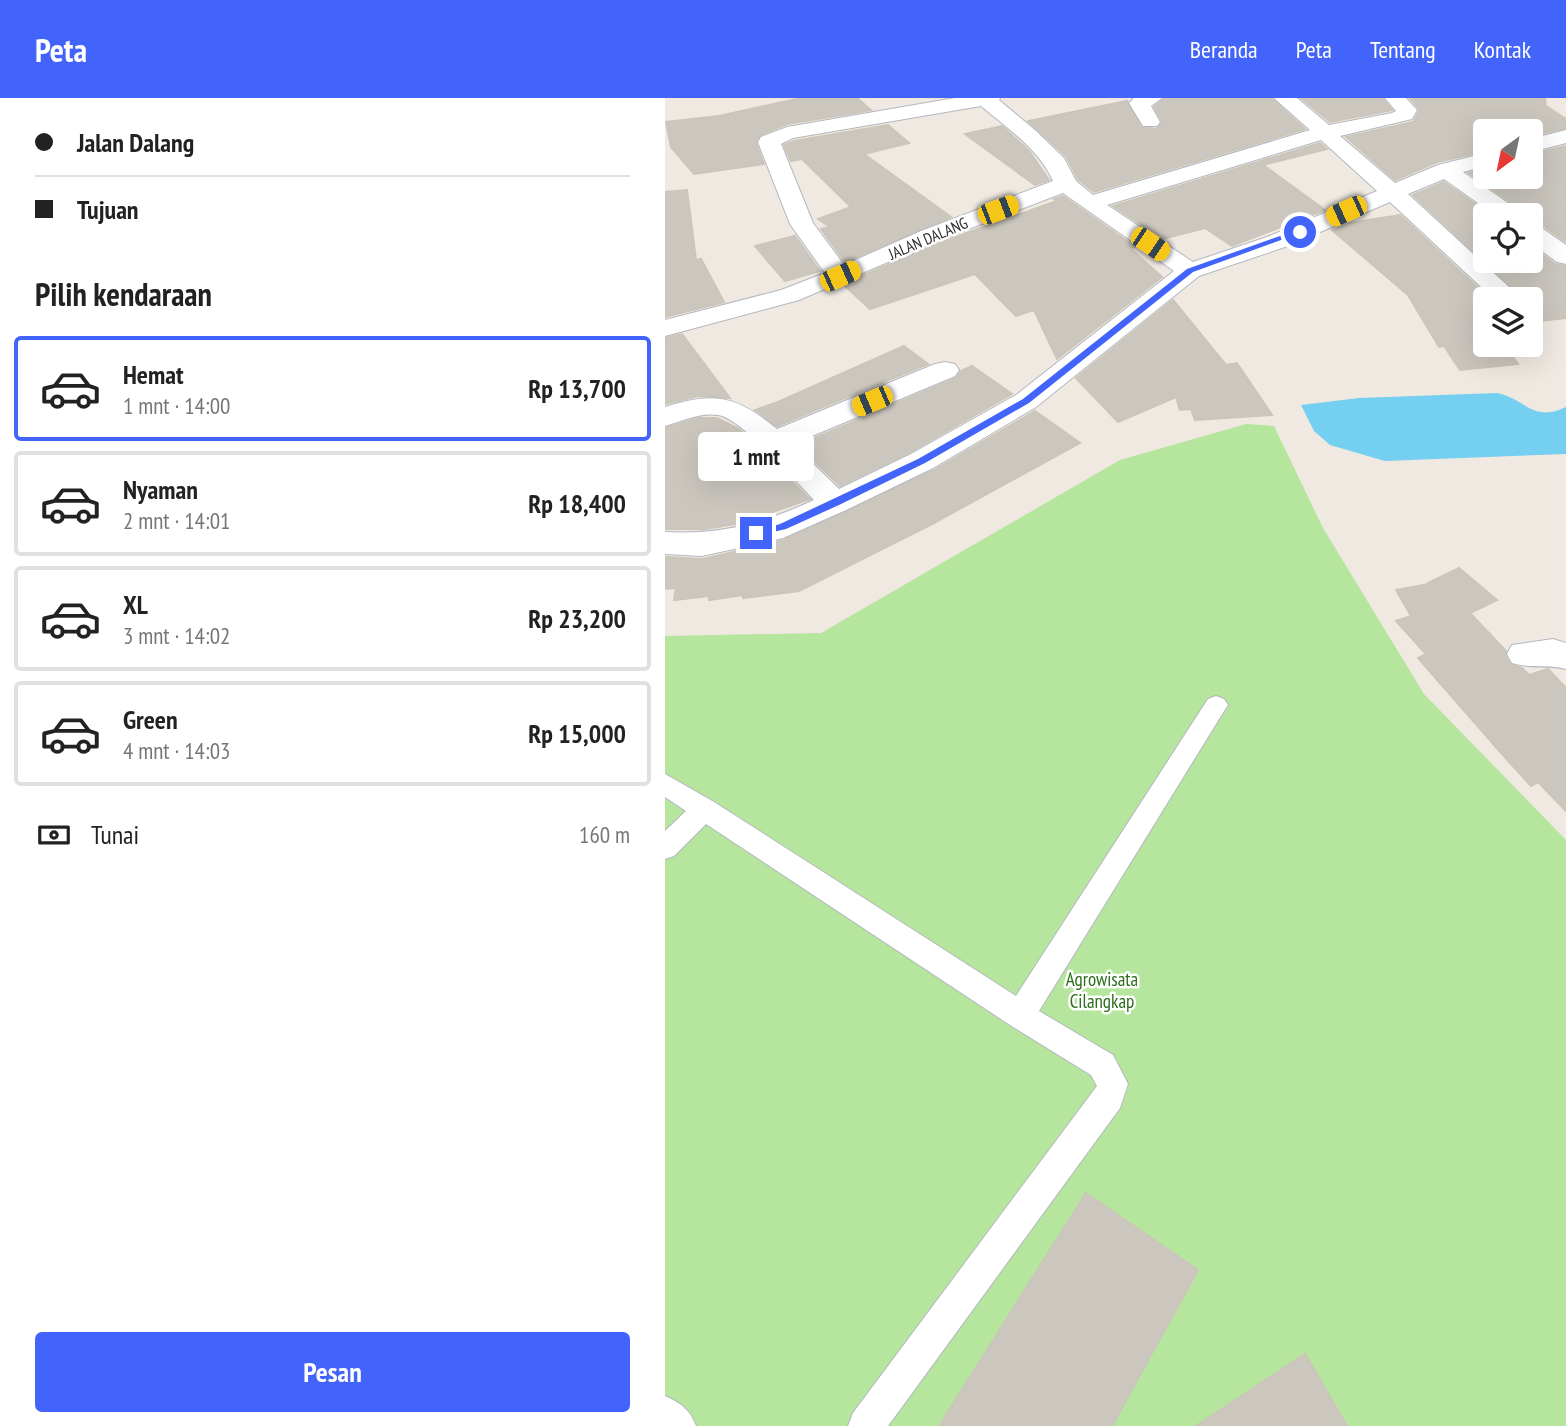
<!DOCTYPE html>
<html lang="id">
<head>
<meta charset="utf-8">
<style>
  body { margin:0; font-family:"PT Sans Narrow",sans-serif; background:#f2f2f2; color:#222; height:100vh; display:flex; flex-direction:column; font-size:26px; white-space:nowrap }
  * { box-sizing:border-box; margin:0 }
  p { font-size:23px; color:#767676 }
  .icon { flex:none; width:38px; height:38px; fill:none; stroke:currentColor; stroke-width:2; stroke-linecap:round; stroke-linejoin:round }
  .map { position:relative; flex:1; overflow:hidden }
  .sheet { display:flex; flex-direction:column; background:#fff; width:665px }
  .sheet>* { flex:none }
  .banner { display:grid; align-content:center; height:154px; padding:0 35px; background:#fff }
  .needle { width:46px; rotate:213deg }
  .fabs { position:absolute; left:808px; top:21px; display:grid; gap:14px }
  .fabs a { display:grid; place-items:center; width:70px; height:70px; border-radius:7px; background:#fff; box-shadow:0 7px 28px #0002; font-size:35px }
  .end { position:absolute; width:32px; height:32px; margin:-16px; border:9px solid #4264fb; background:#fff; box-shadow:0 0 0 4px #fff }
  .from { border-radius:50% }
  .bubble { position:absolute; height:49px; border-radius:7px; background:#fff; box-shadow:0 7px 28px #0002; font-size:23px; font-weight:700; line-height:49px; text-align:center }
  .car { position:absolute; width:21px; height:42px; margin:-21px -10px; border-radius:9px; box-shadow:0 0 5px 2px #0007; background:linear-gradient(#f5c518 24%,#345 0 40%,#f5c518 0 76%,#345 0 86%,#f5c518 0) }
  .banner b { display:flex; align-items:center; gap:24px; height:66px; font-size:26px }
  .banner b+b { border-top:2px solid #e0e0e0 }
  .banner i { width:18px; height:18px; background:#222 }
  ul { padding:0; list-style:none }
  li { display:flex; align-items:center; gap:21px; height:105px; margin:0 14px 10px; padding:0 21px; border:4px solid #e0e0e0; border-radius:7px }
  li div { flex:1 }
  li b { display:block; font-size:26px }
  li em { font-style:normal; font-weight:700 }
  li.selected { border-color:#4264fb }
  li>.icon { width:63px; height:63px; stroke-width:1.5 }
  h2 { padding:0 35px; font-size:32px; line-height:84px }
  .pay { display:flex; align-items:center; gap:18px; height:77px; padding:0 35px; font-size:26px }
  .pay p { margin-inline-start:auto }
  .cta { display:flex; gap:14px; margin-top:auto; padding:14px 35px }
  .cta a { flex:1; height:80px; border-radius:7px; background:#4264fb; color:#fff; font-size:28px; font-weight:700; line-height:80px; text-align:center }
  header { display:flex; align-items:center; gap:42px; box-sizing:border-box; height:98px; padding:0 35px; background:#4264fb; color:#fff }
  header strong { font-size:33px }
  nav { display:flex; gap:38px; margin-inline-start:auto; font-size:24px }
  main { display:flex; flex:1; min-height:0 }
  .map>svg:first-child { display:block }
</style>
</head>
<body>
<header>
<strong>Peta</strong>
<nav><a>Beranda</a><a>Peta</a><a>Tentang</a><a>Kontak</a></nav>
</header>
<main>
<section class="sheet">
<div class="banner">
<b><i class="from"></i>Jalan Dalang</b>
<b><i></i>Tujuan</b>
</div>
<h2>Pilih kendaraan</h2>
<ul>
<li class="selected"><svg class="icon" aria-label="car" viewBox="0 0 24 24"><path d="M5 17H2v-5l4-1 3-4h7l3 4 3 1v5h-3M9 17h6M6 11h13"/><circle cx="7" cy="17" r="2"/><circle cx="17" cy="17" r="2"/></svg><div><b>Hemat</b><p>1 mnt · 14:00</p></div><em>Rp 13,700</em></li>
<li><svg class="icon" aria-label="car" viewBox="0 0 24 24"><path d="M5 17H2v-5l4-1 3-4h7l3 4 3 1v5h-3M9 17h6M6 11h13"/><circle cx="7" cy="17" r="2"/><circle cx="17" cy="17" r="2"/></svg><div><b>Nyaman</b><p>2 mnt · 14:01</p></div><em>Rp 18,400</em></li>
<li><svg class="icon" aria-label="car" viewBox="0 0 24 24"><path d="M5 17H2v-5l4-1 3-4h7l3 4 3 1v5h-3M9 17h6M6 11h13"/><circle cx="7" cy="17" r="2"/><circle cx="17" cy="17" r="2"/></svg><div><b>XL</b><p>3 mnt · 14:02</p></div><em>Rp 23,200</em></li>
<li><svg class="icon" aria-label="car" viewBox="0 0 24 24"><path d="M5 17H2v-5l4-1 3-4h7l3 4 3 1v5h-3M9 17h6M6 11h13"/><circle cx="7" cy="17" r="2"/><circle cx="17" cy="17" r="2"/></svg><div><b>Green</b><p>4 mnt · 14:03</p></div><em>Rp 15,000</em></li>
</ul>
<div class="pay"><svg class="icon" aria-label="cash" viewBox="0 0 24 24"><path d="M3 7h18v10H3z"/><circle cx="12" cy="12" r="2"/></svg>Tunai<p>160 m</p></div>
<div class="cta"><a>Pesan</a></div>
</section>
<div class="map">
<svg width="901" height="1328" viewBox="0 0 901 1328">
  <rect width="100%" height="100%" fill="#efe9e1"/>
  <path fill="#b6e59e" d="M 581,326 L 609,328 L 658,430 L 759,596 L 901,742 L 901,1328 L 0,1328 L 0,538 L 156,535 L 455,362 Z"/>
  <path fill="#75cff0" d="M 832,295 C 861,301 868,325 901,309 L 901,356 L 720,363 L 665,347 L 649,333 L 636,307 L 694,300 Z"/>
  <g fill="#cbc7bf" stroke="#cbc5ba" stroke-width="2">
    <path d="M 136,0 L 192,0 L 206,12 L 122,26 L 95,37 L 91,45 L 99,66 L 29,76 L 6,49 L 1,24 L 54,18 Z"/>
    <path d="M 500,0 L 606,0 L 640,31 L 429,94 L 413,81 L 401,58 L 363,23 L 462,3 L 476,29 L 492,31 L 497,23 L 489,9 Z"/>
    <path d="M 636,0 L 717,0 L 727,12 L 665,24 Z"/>
    <path d="M 745,0 L 880,0 L 881,8 L 901,21 L 901,30 L 866,38 L 866,33 L 821,33 L 821,53 L 772,64 L 730,82 L 681,39 L 748,24 L 755,12 Z"/>
    <path d="M 223,27 L 244,45 L 199,56 L 286,119 L 180,164 L 156,131 L 165,129 L 153,121 L 186,109 L 137,61 L 126,63 L 119,47 L 129,43 Z"/>
    <path d="M 337,28 L 364,53 L 384,82 L 370,87 L 300,36 Z"/>
    <path d="M 655,45 L 662,51 L 598,67 L 660,112 L 567,148 L 540,130 L 498,141 L 448,108 Z"/>
    <path d="M 901,48 L 901,144 L 876,126 L 866,124 L 866,117 L 859,117 L 854,110 L 804,75 L 821,71 L 821,79 L 866,79 L 866,56 Z"/>
    <path d="M 779,84 L 826,117 L 821,117 L 821,163 L 866,163 L 866,148 L 890,166 L 901,168 L 901,220 L 866,224 L 866,201 L 859,201 L 748,97 Z"/>
    <path d="M 22,92 L 31,162 L 36,161 L 59,204 L 0,219 L 0,94 Z"/>
    <path d="M 398,98 L 470,149 L 465,150 L 497,179 L 392,261 L 369,212 L 351,218 L 310,176 L 205,211 L 178,186 L 273,145 L 392,103 L 389,101 Z"/>
    <path d="M 735,117 L 825,201 L 821,201 L 821,247 L 839,247 L 853,266 L 795,272 L 779,248 L 774,249 L 743,197 L 667,132 L 684,125 Z"/>
    <path d="M 130,138 L 155,173 L 120,183 L 90,148 Z"/>
    <path d="M 508,202 L 561,267 L 572,265 L 607,317 L 530,322 L 526,311 L 515,312 L 511,299 L 453,324 L 411,280 Z"/>
    <path d="M 17,236 L 65,300 L 33,298 L 0,306 L 0,240 Z"/>
    <path d="M 239,248 L 263,266 L 112,328 L 90,312 L 113,304 Z"/>
    <path d="M 307,268 L 347,296 L 245,354 L 175,388 L 133,347 L 291,280 L 296,273 Z"/>
    <path d="M 370,313 L 415,345 L 269,425 L 134,493 L 78,500 L 78,497 L 44,502 L 44,498 L 9,502 L 11,490 L 0,491 L 0,459 L 38,461 L 119,442 L 269,372 Z"/>
    <path d="M 33,320 L 52,320 L 74,331 L 145,401 L 76,425 L 40,431 L 0,431 L 0,330 Z"/>
    <path d="M 794,470 L 832,502 L 805,515 L 841,553 L 840,557 L 845,566 L 857,570 L 864,577 L 883,571 L 901,590 L 901,713 L 873,684 L 866,688 L 837,656 L 753,560 L 761,556 L 731,523 L 746,518 L 731,492 L 764,486 L 763,485 Z"/>
    <path d="M 421,1095 L 533,1172 L 447,1328 L 274,1328 Z"/>
    <path d="M 640,1256 L 682,1328 L 531,1328 Z"/>
  </g>
  <g fill="none" stroke-linecap="round" stroke-linejoin="round">
    <g stroke="#b4b7c1" stroke-width="2">
      <g id="service">
        <path d="M 551,598 L 559,601 L 563,607 L 559,613 L 374,913 L 448,957 L 463,986 L 455,1010 L 223,1328 L 183,1328 L 188,1315 L 432,988 L 426,977 L 345,927 L 41,726 L 9,758 L 0,761 L 0,733 L 21,713 L 0,699 L 0,676 L 49,704 L 351,898 L 543,601 Z"/>
        <path d="M 0,1298 C 16,1305 25,1312 31,1328 L 0,1328 Z"/>
      </g>
    </g>
    <g stroke="#b4b7c1" stroke-width="2">
      <g id="minor">
        <path d="M 290,0 L 335,0 L 334,2 L 371,33 L 399,60 L 411,83 L 428,97 L 645,32 L 609,0 L 632,0 L 664,27 L 727,15 L 731,13 L 720,0 L 741,0 L 752,12 L 747,21 L 675,38 L 730,85 L 773,67 L 821,55 L 821,68 L 798,74 L 853,112 L 856,117 L 830,117 L 779,81 L 743,96 L 857,201 L 829,201 L 725,104 L 620,149 L 534,178 L 371,309 L 268,370 L 181,412 L 118,440 L 37,458 L 0,456 L 0,434 C 56,437 99,425 149,402 C 131,383 76,320 53,317 C 35,314 17,323 0,328 L 0,309 C 50,293 72,298 112,331 L 270,266 L 280,264 L 290,266 L 294,272 L 290,278 L 128,346 L 174,391 L 246,356 L 351,297 L 509,173 L 398,95 L 272,143 L 134,202 L 0,238 L 0,222 L 116,192 L 160,175 L 125,126 L 93,44 L 96,39 L 122,29 ZM 316,8 C 342,30 374,51 388,83 L 256,133 L 179,167 L 148,125 L 116,46 L 128,40 ZM 656,42 L 712,93 L 602,139 L 528,164 L 442,107 Z"/>
        <path d="M 469,0 L 497,0 L 486,8 L 495,24 L 492,28 L 478,28 L 464,5 Z"/>
        <path d="M 901,32 L 901,45 L 866,54 L 866,41 Z"/>
        <path d="M 866,126 L 874,128 L 901,147 L 901,166 L 892,164 L 866,145 Z"/>
        <path d="M 888,541 L 901,545 L 901,571 C 883,566 866,571 847,565 L 842,556 L 847,547 Z"/>
      </g>
    </g>
    <use href="#service" fill="#fff" fill-rule="evenodd"/>
    <use href="#minor" fill="#fff" fill-rule="evenodd"/>
  </g>
  <path fill="#4264fb" d="M 632,132 L 638,134 L 528,174 L 364,305 L 260,365 L 174,407 L 121,431 L 91,438 L 86,435 L 115,426 L 253,361 L 358,301 L 522,171 Z"/>
  <g text-anchor="middle" stroke-width="5" stroke-linejoin="round" paint-order="stroke">
    <g font-size="16" fill="#2e2e2e" stroke="#fff">
      <text transform="translate(263 140) rotate(-23)" y="6">JALAN DALANG</text>
    </g>
    <g font-size="19" fill="#2c6e1b" stroke="#fff">
      <text x="437" y="888">Agrowisata<tspan x="437" dy="22">Cilangkap</tspan></text>
    </g>
  </g>
</svg>
<div class="fabs">
<a><svg class="needle" viewBox="-14 -14 28 28"><path d="M0-13l5 13h-10z" fill="#e53935"/><path d="M0 13l5-13h-10z" fill="#767676"/></svg></a>
<a><svg class="icon" aria-label="locate" viewBox="0 0 24 24"><circle cx="12" cy="12" r="6"/><path d="M12 2v4M12 18v4M2 12h4M18 12h4"/></svg></a>
<a><svg class="icon" aria-label="layers" viewBox="0 0 24 24"><path d="M12 4l9 5-9 5-9-5zM3 14l9 5 9-5"/></svg></a>
</div>
<i class="end from" style="left:635px;top:134px"></i>
<i class="end" style="left:91px;top:435px"></i>
<div class="bubble" style="left:33px;top:334px;width:116px">1 mnt</div>
<i class="car" style="left:333px;top:112px;rotate:69deg"></i>
<i class="car" style="left:681px;top:113px;rotate:246deg"></i>
<i class="car" style="left:485px;top:146px;rotate:124deg"></i>
<i class="car" style="left:175px;top:178px;rotate:66deg"></i>
<i class="car" style="left:207px;top:303px;rotate:247deg"></i>
</div>
</main>
</body>
</html>
